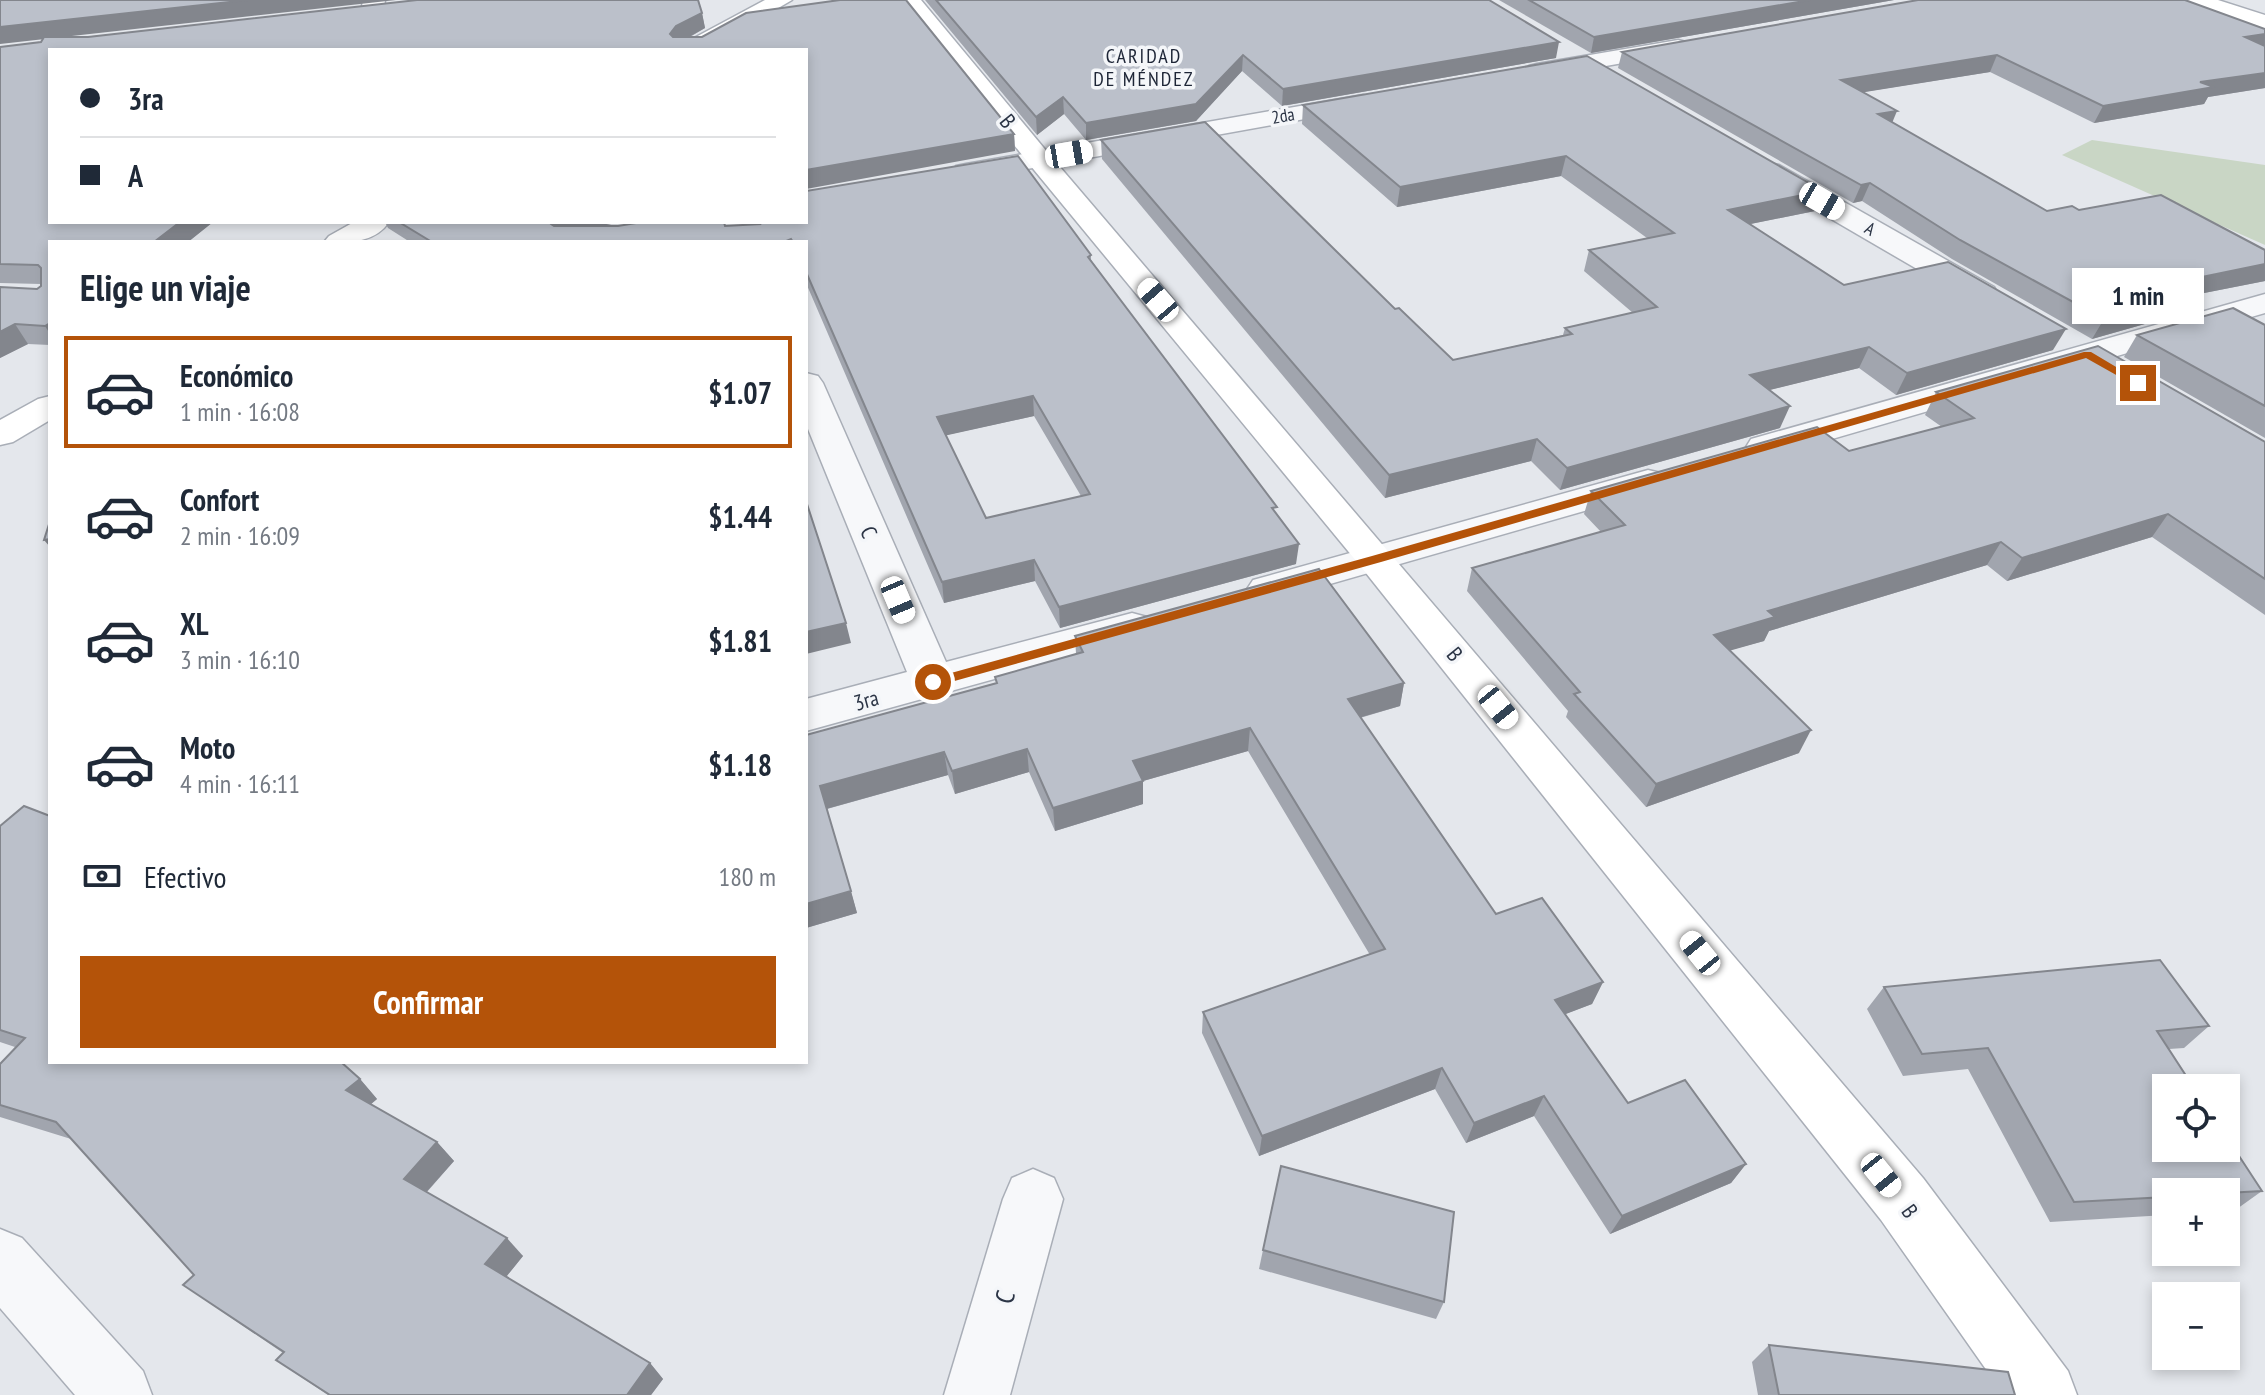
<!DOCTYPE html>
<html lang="es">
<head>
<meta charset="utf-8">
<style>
  body { margin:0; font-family:"PT Sans Narrow",sans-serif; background:#f2f2f3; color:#1f2937; height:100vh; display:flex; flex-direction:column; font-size:30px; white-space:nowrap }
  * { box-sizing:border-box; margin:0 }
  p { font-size:26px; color:#747a83 }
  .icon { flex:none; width:44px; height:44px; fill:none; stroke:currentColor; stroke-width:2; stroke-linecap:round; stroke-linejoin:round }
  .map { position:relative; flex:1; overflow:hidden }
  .side { position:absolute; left:48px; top:240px; width:760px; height:824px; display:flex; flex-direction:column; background:#fff; border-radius:0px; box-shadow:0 4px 12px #0003 }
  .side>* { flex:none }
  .guide { position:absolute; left:48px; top:48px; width:760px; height:176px; border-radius:0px; box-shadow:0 4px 12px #0003; display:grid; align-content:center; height:176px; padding:0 32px; background:#fff }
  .buttons { position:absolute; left:2152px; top:1074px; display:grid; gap:16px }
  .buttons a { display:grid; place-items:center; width:88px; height:88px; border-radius:0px; background:#fff; box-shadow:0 4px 12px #0003; font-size:40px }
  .end { position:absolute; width:36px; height:36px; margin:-18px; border:10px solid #b45309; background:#fff; box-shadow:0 0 0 4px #fff }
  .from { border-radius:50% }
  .bubble { position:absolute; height:56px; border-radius:0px; background:#fff; box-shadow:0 4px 12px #0003; font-size:26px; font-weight:800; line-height:56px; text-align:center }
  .car { position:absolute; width:24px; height:48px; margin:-24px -12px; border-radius:10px; box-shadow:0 0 6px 2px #0007; background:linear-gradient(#fff 24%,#345 0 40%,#fff 0 76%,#345 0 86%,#fff 0) }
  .guide b { display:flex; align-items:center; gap:28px; height:76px; font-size:30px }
  .guide b+b { border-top:2px solid #e0e1e3 }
  .guide i { width:20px; height:20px; background:#1f2937 }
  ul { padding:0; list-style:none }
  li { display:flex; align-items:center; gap:24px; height:112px; margin:0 16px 12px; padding:0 16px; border:4px solid transparent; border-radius:0px }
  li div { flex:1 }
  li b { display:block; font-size:30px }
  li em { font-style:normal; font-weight:800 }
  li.selected { border-color:#b45309 }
  li>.icon { width:72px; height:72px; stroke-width:1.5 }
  h2 { padding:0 32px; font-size:36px; line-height:96px }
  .pay { display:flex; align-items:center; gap:20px; height:88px; padding:0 32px; font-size:30px }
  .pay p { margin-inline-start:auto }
  .action { display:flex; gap:16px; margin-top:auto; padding:16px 32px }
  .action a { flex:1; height:92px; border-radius:0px; background:#b45309; color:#fff; font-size:32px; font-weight:800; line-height:92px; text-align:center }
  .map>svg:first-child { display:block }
</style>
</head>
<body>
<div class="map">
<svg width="2265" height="1395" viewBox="0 0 2265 1395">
  <rect width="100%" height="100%" fill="#e4e7ec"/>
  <path fill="#c9d6c5" d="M 2092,140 L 2265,165 L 2265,245 L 2062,155 Z"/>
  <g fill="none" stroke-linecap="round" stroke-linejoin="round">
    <g stroke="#a9aeb7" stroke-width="3">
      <g id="street">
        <path d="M 363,0 L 385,0 L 379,50 L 355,50 Z"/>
        <path d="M 1678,40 L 1686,42 L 1690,47 L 1686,52 L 1537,78 L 1529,76 L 1525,71 L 1529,66 L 1537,64 Z"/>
        <path d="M 1363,95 L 1372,97 L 1375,102 L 1372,107 L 966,180 L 956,178 L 952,172 L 956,166 L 966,164 Z"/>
        <path d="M 1769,163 L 1779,165 L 1994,287 L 1998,294 L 1994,301 L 1983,303 L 1972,301 L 1759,177 L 1755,171 L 1759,165 Z"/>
        <path d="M 2265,294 L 2265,313 L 1777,455 L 1764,458 L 1751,455 L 1746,447 L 1751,439 Z"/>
        <path d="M 806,373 L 818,376 L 823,383 L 946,662 L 1132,613 L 1147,617 L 1153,627 L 1147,637 L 806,731 L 806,699 L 907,672 L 806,424 Z"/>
        <path d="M 1648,470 L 1661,473 L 1667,481 L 1661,489 L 1267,602 L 1253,598 L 1247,589 L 1253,580 Z"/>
        <path d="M 1033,1169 L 1054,1178 L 1063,1199 L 1010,1395 L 944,1395 L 1003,1199 L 1012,1178 Z"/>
        <path d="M 0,1229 L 22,1238 L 143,1371 L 152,1395 L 75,1395 L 0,1308 Z"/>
      </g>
    </g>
    <g stroke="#a9aeb7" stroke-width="3">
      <g id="secondary">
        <path d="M 765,0 L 792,0 L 706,50 L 677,50 L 681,45 Z"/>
        <path d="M 899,0 L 921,0 L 1048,153 L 1923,1178 L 2068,1371 L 2077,1395 L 2004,1395 L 1881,1220 L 1362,568 L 1030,165 Z"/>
        <path d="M 2185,0 L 2218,0 L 2265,15 L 2265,29 L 2188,5 Z"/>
        <path d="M 354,222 L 389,222 C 374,244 348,242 324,242 L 329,236 Z"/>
        <path d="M 50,396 L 50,420 L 13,442 L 0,445 L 0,420 L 38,399 Z"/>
      </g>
    </g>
    <use href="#street" fill="#f7f8fa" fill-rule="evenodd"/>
    <use href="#secondary" fill="#fff" fill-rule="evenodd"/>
  </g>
  <g fill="#a1a5ae" fill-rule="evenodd">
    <path d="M 831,0 L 906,0 L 1014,134 L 1015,151 L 806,50 L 50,222 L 213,222 L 188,242 L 50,242 L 50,345 L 28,344 L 0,358 L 0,287 L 37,289 L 41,286 L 41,284 L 0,283 L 0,47 L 41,42 L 65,37 L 702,13 L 705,28 L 690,37 L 702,37 L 832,1 Z"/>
    <path d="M 925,0 L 1489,0 L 1556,58 L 1282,106 L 1242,71 L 1196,121 L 1086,140 L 1064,114 L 1037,135 Z"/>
    <path d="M 1499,0 L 1894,0 L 1591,53 Z"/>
    <path d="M 2265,29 L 2265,88 L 2208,97 L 2204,104 L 2094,123 L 1990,72 L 1863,92 L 1892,122 L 2047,211 L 2079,210 L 2265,250 L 2265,281 L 2199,294 L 2187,312 L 2092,339 L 1952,259 L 1862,201 L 1853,203 L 1618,68 L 1622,52 Z"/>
    <path d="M 1303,105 L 1823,191 L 1815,211 L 1750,224 L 1844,285 L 2053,350 L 1896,395 L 1859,368 L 1769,390 L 1780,428 L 1560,490 L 1531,461 L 1385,498 L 1102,159 L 1101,140 L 1395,309 L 1453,360 L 1563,335 L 1565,328 L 1633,313 L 1584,271 L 1589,250 L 1647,238 L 1561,176 L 1397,207 L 1302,124 Z"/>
    <path d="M 385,222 L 622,222 L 599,226 L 725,226 L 755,224 L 754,222 L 806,222 L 1091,255 L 1091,260 L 1276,514 L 1296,564 L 1060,628 L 1035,581 L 944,603 L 806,283 L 806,242 L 410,242 L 388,228 ZM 1034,416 L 1081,496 L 986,518 L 946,435 Z"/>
    <path d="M 2265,325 L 2265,438 L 2124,357 L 2137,335 Z"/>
    <path d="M 1936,392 L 2265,442 L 2265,615 L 2152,537 L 2007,581 L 1987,565 L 1769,631 L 1764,641 L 1730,650 L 1799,753 L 1646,807 L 1566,717 L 1568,711 L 1467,591 L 1472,568 L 1601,532 L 1584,514 L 1591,491 L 1849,451 L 1942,427 L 1925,415 Z"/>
    <path d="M 1319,569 L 1404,683 L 1400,706 L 1360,718 L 1496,914 L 1542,898 L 1603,982 L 1592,1004 L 1565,1014 L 1628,1103 L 1685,1080 L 1746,1164 L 1731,1183 L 1610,1234 L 1534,1116 L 1466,1143 L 1435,1089 L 1259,1156 L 1202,1033 L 1203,1012 L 1370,955 L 1248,751 L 1143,781 L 1143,804 L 1055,831 L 1029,772 L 955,794 L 948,775 L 827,809 L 857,913 L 806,928 L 806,735 L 996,683 L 995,677 L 1076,654 L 1075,636 Z"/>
    <path d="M 0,826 L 50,1062 L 360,1079 L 377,1099 L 371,1104 L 437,1142 L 454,1161 L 427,1192 L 523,1256 L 506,1277 L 650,1363 L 663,1379 L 651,1395 L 328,1395 L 276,1360 L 283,1353 L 183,1285 L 194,1275 L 71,1139 L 0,1117 L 0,1064 L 15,1047 L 0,1042 Z"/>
    <path d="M 1884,987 L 2209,1026 L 2184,1048 L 2169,1049 L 2262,1191 L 2234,1211 L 2226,1211 L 2226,1192 L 2166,1192 L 2166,1215 L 2050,1222 L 1968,1069 L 1903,1076 L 1867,1009 Z"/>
    <path d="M 1263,1250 L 1444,1302 L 1436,1319 L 1259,1269 Z"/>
    <path d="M 1769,1345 L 2015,1395 L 1758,1395 L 1752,1362 Z"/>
  </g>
  <g fill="#83868d">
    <path d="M 248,0 L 396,0 L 0,44 L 0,27 Z"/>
    <path d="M 1810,0 L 1894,0 L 1591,53 L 1594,37 Z"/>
    <path d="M 702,13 L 705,28 L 680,42 L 670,34 L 676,26 Z"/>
    <path d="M 2265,34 L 2265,45 L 2263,48 L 2245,37 Z"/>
    <path d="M 1559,42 L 1556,58 L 1282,106 L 1283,89 Z"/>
    <path d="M 1243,55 L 1242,71 L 1196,121 L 1086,140 L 1086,123 Z"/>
    <path d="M 1997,55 L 1990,72 L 1834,97 L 1841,80 Z"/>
    <path d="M 2265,73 L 2265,88 L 2208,97 L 2204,104 L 2094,123 L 2103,106 L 2200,82 Z"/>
    <path d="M 1063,97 L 1064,114 L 1037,135 L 1036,117 Z"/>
    <path d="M 1897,111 L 1890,128 L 1878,114 Z"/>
    <path d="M 1014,134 L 1015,151 L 806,189 L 806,170 Z"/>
    <path d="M 1566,156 L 1561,176 L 1397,207 L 1400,187 Z"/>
    <path d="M 1870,183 L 1862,201 L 1853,203 L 1861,185 Z"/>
    <path d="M 1823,191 L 1815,211 L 1721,230 L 1728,210 Z"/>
    <path d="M 180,222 L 213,222 L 188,242 L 154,242 Z"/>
    <path d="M 552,222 L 622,222 L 564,233 L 551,224 Z"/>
    <path d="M 2265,264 L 2265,281 L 2199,294 L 2187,312 L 2092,339 L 2104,319 L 2178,282 Z"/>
    <path d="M 50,323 L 50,334 L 45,326 Z"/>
    <path d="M 15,324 L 28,344 L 0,358 L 0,332 Z"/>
    <path d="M 2066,329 L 2053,350 L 1896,395 L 1907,373 Z"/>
    <path d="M 1869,347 L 1859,368 L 1741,397 L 1750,375 Z"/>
    <path d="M 1033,396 L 1034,416 L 939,437 L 937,417 Z"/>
    <path d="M 1790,406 L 1780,428 L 1560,490 L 1567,468 Z"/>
    <path d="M 1537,439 L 1531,461 L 1385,498 L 1389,475 Z"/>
    <path d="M 2168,514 L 2152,537 L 2007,581 L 2022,558 Z"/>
    <path d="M 50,539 L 50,547 L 44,540 Z"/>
    <path d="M 2001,542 L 1987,565 L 1769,631 L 1764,641 L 1704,658 L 1714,635 L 1768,611 Z"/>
    <path d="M 1299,544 L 1296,564 L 1060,628 L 1059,607 Z"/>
    <path d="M 1034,560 L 1035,581 L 944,603 L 942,582 Z"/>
    <path d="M 846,623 L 851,643 L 806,654 L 806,632 Z"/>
    <path d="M 1404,683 L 1400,706 L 1344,722 L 1348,699 Z"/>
    <path d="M 1250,728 L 1248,751 L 1143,781 L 1143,804 L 1055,831 L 1053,808 L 1133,761 Z"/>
    <path d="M 1811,730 L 1799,753 L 1646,807 L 1656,784 Z"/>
    <path d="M 1027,749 L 1029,772 L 955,794 L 952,771 Z"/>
    <path d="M 944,752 L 948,775 L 826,809 L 820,786 Z"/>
    <path d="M 851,891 L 857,913 L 806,928 L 806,904 Z"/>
    <path d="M 1603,982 L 1592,1004 L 1545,1022 L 1555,1000 Z"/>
    <path d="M 1442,1068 L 1435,1089 L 1259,1156 L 1262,1136 Z"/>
    <path d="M 360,1079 L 377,1099 L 364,1110 L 346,1090 Z"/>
    <path d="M 1544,1096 L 1534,1116 L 1466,1143 L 1474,1123 Z"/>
    <path d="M 437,1142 L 454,1161 L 421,1198 L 404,1179 Z"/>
    <path d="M 1746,1164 L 1731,1183 L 1610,1234 L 1622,1216 Z"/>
    <path d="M 507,1238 L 523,1256 L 502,1282 L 485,1264 Z"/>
    <path d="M 650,1363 L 663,1379 L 651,1395 L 627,1395 Z"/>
  </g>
  <g fill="#bbc0ca" stroke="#83868d" stroke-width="2" fill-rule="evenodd">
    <path d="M 0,0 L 248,0 L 0,27 Z"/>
    <path d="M 417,0 L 698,0 L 702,13 L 676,26 L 670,34 L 673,37 L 702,37 L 746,13 L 840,0 L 906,0 L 1014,134 L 806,170 L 806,50 L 50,50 L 50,222 L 180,222 L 154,242 L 50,242 L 50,323 L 45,326 L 15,324 L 0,332 L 0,287 L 37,289 L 41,286 L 41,268 L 38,265 L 0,264 L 0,47 L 41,42 L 44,37 L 88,37 Z"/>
    <path d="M 936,0 L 1489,0 L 1559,42 L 1283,89 L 1243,55 L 1196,104 L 1086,123 L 1063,97 L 1036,117 Z"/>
    <path d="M 1529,0 L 1810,0 L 1594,37 Z"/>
    <path d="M 1918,0 L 2185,0 L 2265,29 L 2265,34 L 2245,37 L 2265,46 L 2265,73 L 2200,82 L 2214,87 L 2103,106 L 1997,55 L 1841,80 L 1897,111 L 1878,114 L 2047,211 L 2072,206 L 2079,210 L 2161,195 L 2265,250 L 2265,264 L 2178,282 L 2200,293 L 2104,319 L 1960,240 L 1870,183 L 1861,185 L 1622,52 Z"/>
    <path d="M 1587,56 L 1823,191 L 1728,210 L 1844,285 L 1948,262 L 2066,329 L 1907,373 L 1869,347 L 1750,375 L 1790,406 L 1567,468 L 1537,439 L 1389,475 L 1101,140 L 1205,122 L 1395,309 L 1399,308 L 1453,360 L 1572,334 L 1565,328 L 1657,307 L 1589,250 L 1674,233 L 1566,156 L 1400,187 L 1303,105 Z"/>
    <path d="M 1018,156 L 1091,255 L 1088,257 L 1277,507 L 1272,508 L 1299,544 L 1059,607 L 1034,560 L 942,582 L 806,272 L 806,242 L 793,242 L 791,239 L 784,242 L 432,242 L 399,222 L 552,222 L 551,224 L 554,226 L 618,226 L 642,222 L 724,222 L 725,226 L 760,224 L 759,222 L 806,222 L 806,191 ZM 1033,396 L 1090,494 L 986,518 L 937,417 Z"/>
    <path d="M 2233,308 L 2265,325 L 2265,406 L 2137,335 Z"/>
    <path d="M 2098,346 L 2265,442 L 2265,579 L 2168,514 L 2022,558 L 2001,542 L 1768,611 L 1775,617 L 1714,635 L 1811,730 L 1656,784 L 1574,694 L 1580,692 L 1472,568 L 1625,525 L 1591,491 L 1817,427 L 1849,451 L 1974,418 L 1936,392 Z"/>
    <path d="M 806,501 L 846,623 L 806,632 Z"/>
    <path d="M 50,521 L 50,539 L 44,540 Z"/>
    <path d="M 1319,569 L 1404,683 L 1348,699 L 1496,914 L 1542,898 L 1603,982 L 1555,1000 L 1628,1103 L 1685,1080 L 1746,1164 L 1622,1216 L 1544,1096 L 1474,1123 L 1442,1068 L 1262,1136 L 1203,1012 L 1385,949 L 1250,728 L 1133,761 L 1143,781 L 1053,808 L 1027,749 L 952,771 L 944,752 L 820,786 L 851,891 L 806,904 L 806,735 L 997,683 L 995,677 L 1083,652 L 1075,636 Z"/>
    <path d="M 24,806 L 50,816 L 50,1062 L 341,1062 L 360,1079 L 346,1090 L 437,1142 L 404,1179 L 507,1238 L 485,1264 L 650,1363 L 627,1395 L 330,1395 L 276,1360 L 284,1352 L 183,1285 L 194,1275 L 56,1122 L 0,1105 L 0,1064 L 25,1038 L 0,1030 L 0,826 Z"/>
    <path d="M 2160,960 L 2209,1026 L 2157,1031 L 2194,1088 L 2166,1088 L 2166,1148 L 2226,1148 L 2226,1136 L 2262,1191 L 2226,1193 L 2226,1192 L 2166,1192 L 2166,1197 L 2074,1202 L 1988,1048 L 1922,1054 L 1884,987 Z"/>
    <path d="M 1281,1166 L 1454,1212 L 1444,1302 L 1263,1250 Z"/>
    <path d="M 1769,1345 L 2008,1372 L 2015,1395 L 1779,1395 Z"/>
  </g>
  <path fill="#b45309" d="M 2084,352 L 2091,352 L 2143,383 L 2134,385 L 2086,358 L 1381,562 L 933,687 L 927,682 L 933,678 L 1372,556 Z"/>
  <g text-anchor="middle" stroke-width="7" stroke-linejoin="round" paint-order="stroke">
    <g font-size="18" fill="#2b3445" stroke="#f4f6f9">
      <text transform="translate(1283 116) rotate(-10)" y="6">2da</text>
      <text transform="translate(1870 229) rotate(30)" y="6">A</text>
    </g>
    <g font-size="20" letter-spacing="2" fill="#1d2536" stroke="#f4f6f9">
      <text x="1144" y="63">CARIDAD<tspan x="1144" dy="23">DE MÉNDEZ</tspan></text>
    </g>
    <g font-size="22" fill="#2b3445" stroke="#f4f6f9">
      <text transform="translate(1008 121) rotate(51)" y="8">B</text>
      <text transform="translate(869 532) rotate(67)" y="8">C</text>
      <text transform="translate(1455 654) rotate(51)" y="8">B</text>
      <text transform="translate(866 700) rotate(-15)" y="8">3ra</text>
      <text transform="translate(1910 1211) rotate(54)" y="8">B</text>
    </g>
    <g font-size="26" fill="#2b3445" stroke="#f4f6f9">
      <text transform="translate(1005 1297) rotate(-74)" y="9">C</text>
    </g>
  </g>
</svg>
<div class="buttons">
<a><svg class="icon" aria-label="locate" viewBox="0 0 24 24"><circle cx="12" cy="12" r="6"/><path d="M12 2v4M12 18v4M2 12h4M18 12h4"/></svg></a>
<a>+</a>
<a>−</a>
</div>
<i class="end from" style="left:933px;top:682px"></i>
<i class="end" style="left:2138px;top:383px"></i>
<div class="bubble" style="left:2072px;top:268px;width:132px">1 min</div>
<i class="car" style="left:1069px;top:154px;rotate:80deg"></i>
<i class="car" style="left:1822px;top:201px;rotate:120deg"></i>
<i class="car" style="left:1158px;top:300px;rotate:319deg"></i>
<i class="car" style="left:898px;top:600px;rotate:157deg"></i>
<i class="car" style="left:1498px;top:707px;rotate:141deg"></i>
<i class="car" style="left:1700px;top:953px;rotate:321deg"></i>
<i class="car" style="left:1881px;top:1175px;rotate:141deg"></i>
<div class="guide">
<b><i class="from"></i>3ra</b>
<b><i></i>A</b>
</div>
<section class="side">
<h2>Elige un viaje</h2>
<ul>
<li class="selected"><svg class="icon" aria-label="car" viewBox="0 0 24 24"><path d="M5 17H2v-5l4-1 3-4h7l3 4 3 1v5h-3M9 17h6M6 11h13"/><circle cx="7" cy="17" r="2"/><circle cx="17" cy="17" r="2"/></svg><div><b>Económico</b><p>1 min · 16:08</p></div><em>$1.07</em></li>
<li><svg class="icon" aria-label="car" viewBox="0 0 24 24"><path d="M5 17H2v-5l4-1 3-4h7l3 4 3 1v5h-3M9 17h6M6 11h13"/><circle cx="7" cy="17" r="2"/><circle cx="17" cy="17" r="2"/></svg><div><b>Confort</b><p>2 min · 16:09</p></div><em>$1.44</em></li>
<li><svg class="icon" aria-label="car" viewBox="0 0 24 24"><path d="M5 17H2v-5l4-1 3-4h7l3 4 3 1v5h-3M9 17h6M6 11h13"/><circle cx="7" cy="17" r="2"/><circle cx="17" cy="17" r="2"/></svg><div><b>XL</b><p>3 min · 16:10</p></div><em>$1.81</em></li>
<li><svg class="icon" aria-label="car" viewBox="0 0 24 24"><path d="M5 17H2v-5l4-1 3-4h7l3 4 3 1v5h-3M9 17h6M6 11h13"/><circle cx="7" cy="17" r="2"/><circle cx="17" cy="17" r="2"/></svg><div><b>Moto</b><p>4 min · 16:11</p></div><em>$1.18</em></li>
</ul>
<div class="pay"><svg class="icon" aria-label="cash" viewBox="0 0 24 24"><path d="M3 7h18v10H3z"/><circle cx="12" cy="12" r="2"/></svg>Efectivo<p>180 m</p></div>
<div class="action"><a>Confirmar</a></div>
</section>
</div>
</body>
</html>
